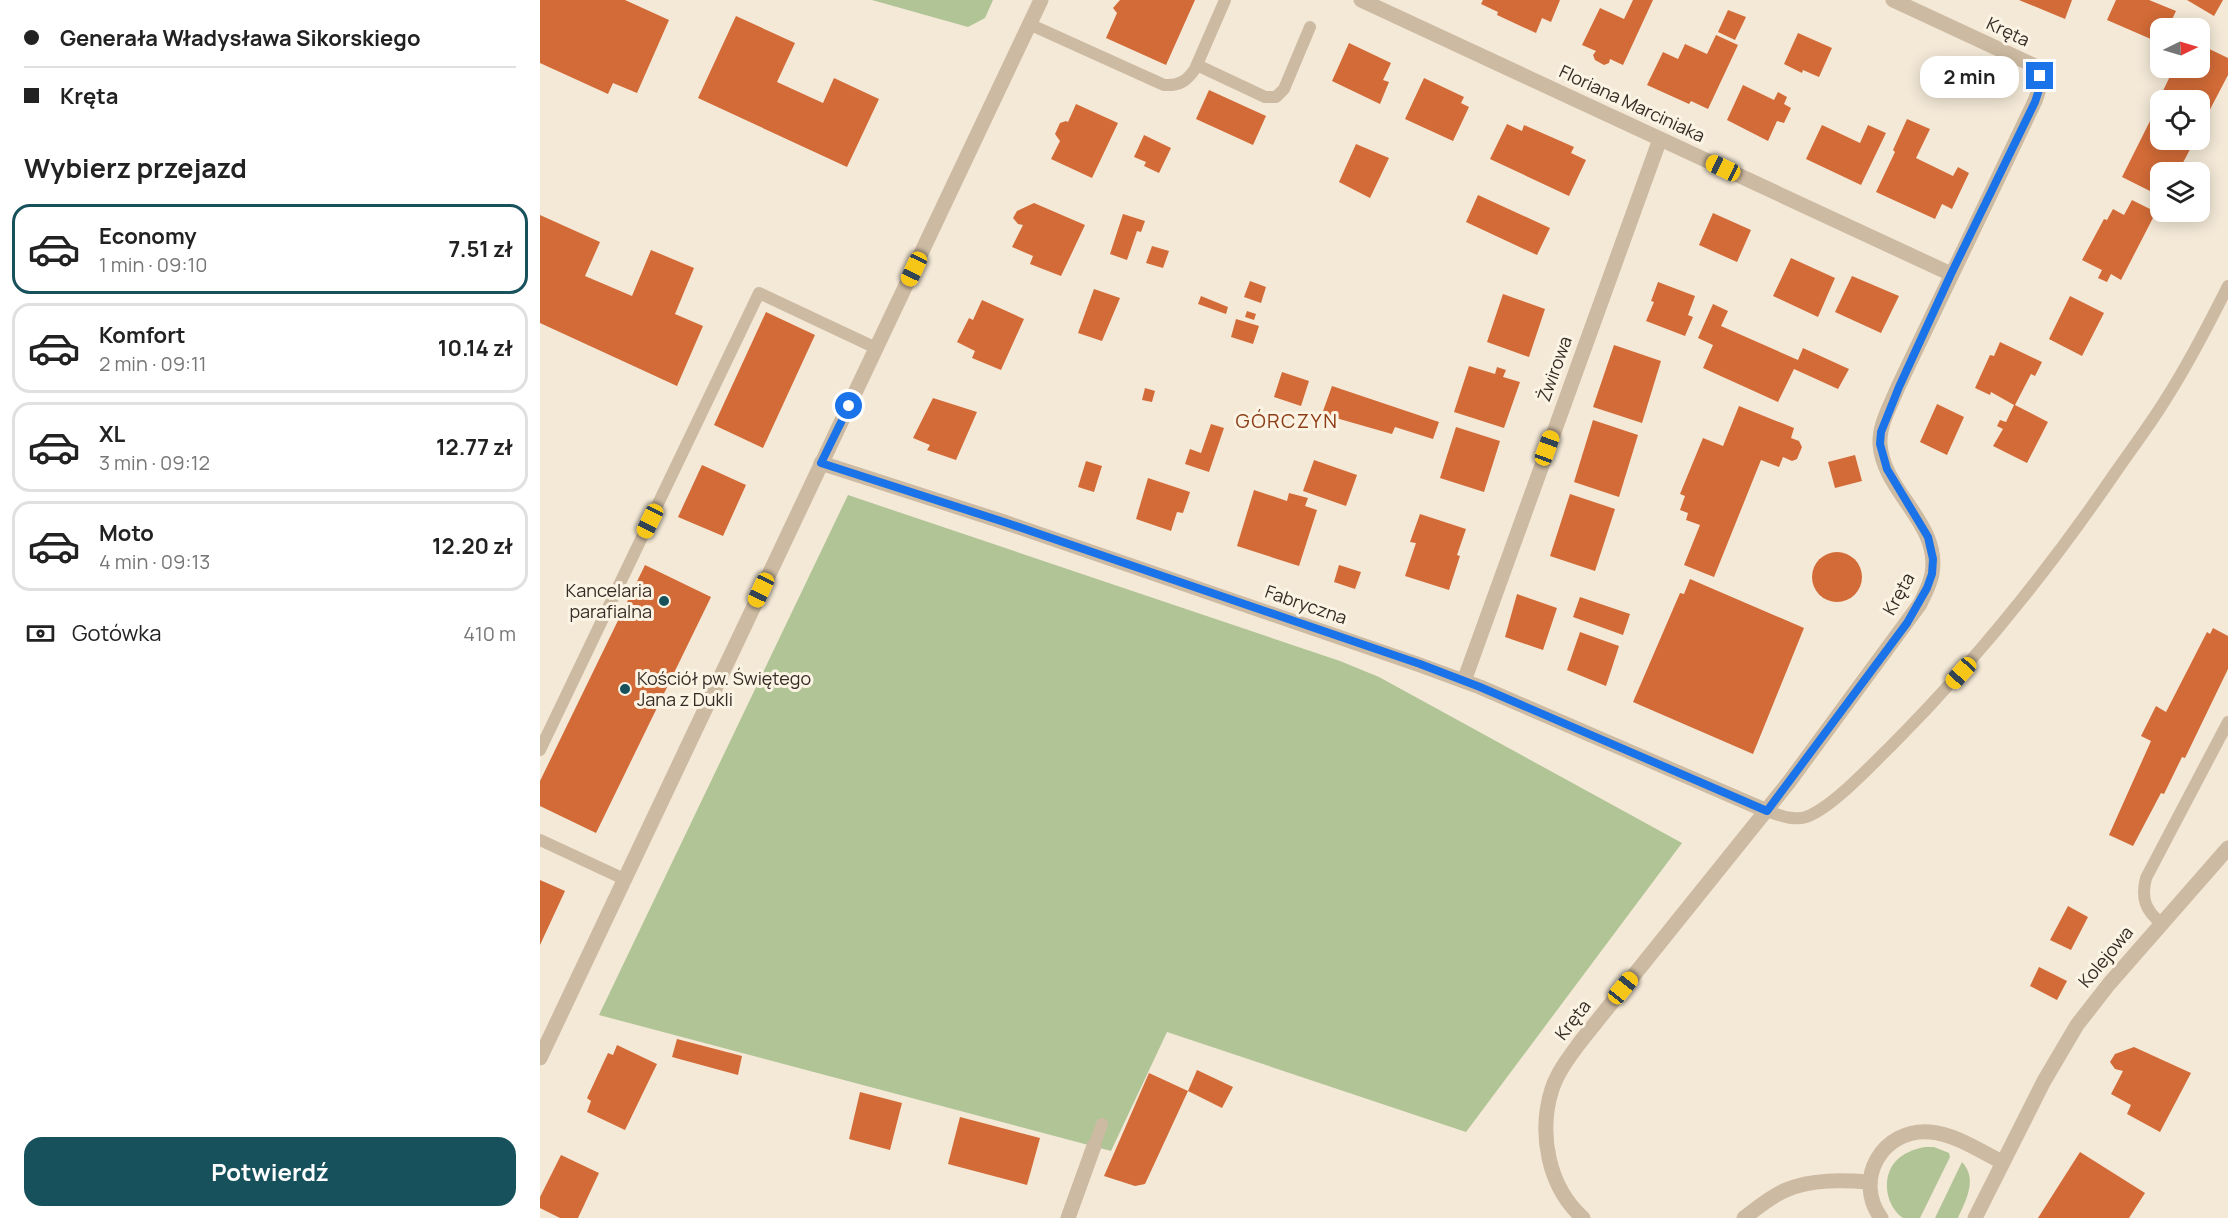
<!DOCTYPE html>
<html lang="pl">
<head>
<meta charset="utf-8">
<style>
  body { margin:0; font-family:Manrope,sans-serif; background:#f6f6f6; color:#222; height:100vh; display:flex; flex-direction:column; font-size:22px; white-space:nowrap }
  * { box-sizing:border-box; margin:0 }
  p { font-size:20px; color:#767676 }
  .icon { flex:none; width:33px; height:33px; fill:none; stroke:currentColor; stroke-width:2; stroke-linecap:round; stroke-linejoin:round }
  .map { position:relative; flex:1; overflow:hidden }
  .side { display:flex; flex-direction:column; background:#fff; width:540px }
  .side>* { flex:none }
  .banner { display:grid; align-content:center; height:132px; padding:0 24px; background:#fff }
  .needle { width:39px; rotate:85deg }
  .controls { position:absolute; left:1610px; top:18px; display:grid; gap:12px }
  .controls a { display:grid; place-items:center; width:60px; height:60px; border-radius:12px; background:#fff; box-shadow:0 3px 15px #0003; font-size:30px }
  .end { position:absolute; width:27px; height:27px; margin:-14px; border:8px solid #1a73e8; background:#fff; box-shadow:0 0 0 3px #fff }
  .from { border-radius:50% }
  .bubble { position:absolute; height:42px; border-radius:18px; background:#fff; box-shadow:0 3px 15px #0003; font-size:20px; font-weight:700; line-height:42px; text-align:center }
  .car { position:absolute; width:18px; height:36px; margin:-18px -9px; border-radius:8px; box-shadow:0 0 4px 2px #0007; background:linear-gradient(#f5c518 24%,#345 0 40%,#f5c518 0 76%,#345 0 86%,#f5c518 0) }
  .banner b { display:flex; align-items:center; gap:21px; height:57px; font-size:22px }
  .banner b+b { border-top:2px solid #e0e0e0 }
  .banner i { width:15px; height:15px; background:#222 }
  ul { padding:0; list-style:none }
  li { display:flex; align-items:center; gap:18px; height:90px; margin:0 12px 9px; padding:0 12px; border:3px solid #e0e0e0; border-radius:18px }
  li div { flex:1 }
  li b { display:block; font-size:22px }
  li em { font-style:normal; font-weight:700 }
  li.selected { border-color:#17515c }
  li>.icon { width:54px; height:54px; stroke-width:1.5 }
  h2 { padding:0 24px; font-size:27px; line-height:72px }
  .pay { display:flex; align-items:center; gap:15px; height:66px; padding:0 24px; font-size:22px }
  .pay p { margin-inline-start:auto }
  .button { display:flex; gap:12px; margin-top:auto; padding:12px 24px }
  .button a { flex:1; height:69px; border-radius:18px; background:#17515c; color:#fff; font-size:24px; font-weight:700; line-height:69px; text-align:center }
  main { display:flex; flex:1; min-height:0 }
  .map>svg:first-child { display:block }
</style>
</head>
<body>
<main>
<section class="side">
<div class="banner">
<b><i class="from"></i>Generała Władysława Sikorskiego</b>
<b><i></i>Kręta</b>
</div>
<h2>Wybierz przejazd</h2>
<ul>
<li class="selected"><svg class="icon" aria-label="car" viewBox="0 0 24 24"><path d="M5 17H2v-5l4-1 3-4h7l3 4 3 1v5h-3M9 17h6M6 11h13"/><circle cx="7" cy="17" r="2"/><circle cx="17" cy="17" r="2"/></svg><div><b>Economy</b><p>1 min · 09:10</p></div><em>7.51 zł</em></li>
<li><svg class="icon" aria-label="car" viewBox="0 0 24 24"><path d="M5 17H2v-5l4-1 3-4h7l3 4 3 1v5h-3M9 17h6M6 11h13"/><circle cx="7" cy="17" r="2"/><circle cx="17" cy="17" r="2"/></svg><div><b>Komfort</b><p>2 min · 09:11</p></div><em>10.14 zł</em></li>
<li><svg class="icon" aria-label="car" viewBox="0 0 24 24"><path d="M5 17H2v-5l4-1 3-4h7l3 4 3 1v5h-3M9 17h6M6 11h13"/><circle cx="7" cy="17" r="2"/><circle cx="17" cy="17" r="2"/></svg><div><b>XL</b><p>3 min · 09:12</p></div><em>12.77 zł</em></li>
<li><svg class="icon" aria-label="car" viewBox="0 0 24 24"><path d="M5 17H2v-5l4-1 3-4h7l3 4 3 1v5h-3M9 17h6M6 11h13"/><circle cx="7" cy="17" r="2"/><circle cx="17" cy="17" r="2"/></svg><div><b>Moto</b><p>4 min · 09:13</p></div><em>12.20 zł</em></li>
</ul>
<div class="pay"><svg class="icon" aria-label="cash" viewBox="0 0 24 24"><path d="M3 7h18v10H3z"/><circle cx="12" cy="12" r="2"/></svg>Gotówka<p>410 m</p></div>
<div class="button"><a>Potwierdź</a></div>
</section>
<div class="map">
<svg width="1688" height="1218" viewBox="0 0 1688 1218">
  <rect width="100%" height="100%" fill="#f4e9d7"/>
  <g fill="#b0c496">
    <path d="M 332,0 L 453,0 L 445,18 L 428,27 Z"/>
    <path d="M 308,495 L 800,661 L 839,677 L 1142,843 L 926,1132 L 627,1032 L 571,1151 L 59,1015 Z"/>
    <path d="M 1385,1147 L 1394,1147 L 1409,1153 L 1410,1157 L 1380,1218 L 1363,1218 C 1346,1207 1341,1178 1355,1162 C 1363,1153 1374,1149 1385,1147 Z"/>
    <path d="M 1422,1162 C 1438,1179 1426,1200 1418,1218 L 1395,1218 Z"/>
  </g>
  <g fill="#d26b37">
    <path d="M 0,0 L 85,0 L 129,20 L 97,93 L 73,83 L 68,94 L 0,63 Z"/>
    <path d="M 580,0 L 655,0 L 626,65 L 566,38 L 577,13 L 573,8 Z"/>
    <path d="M 943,0 L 1020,0 L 1011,22 L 1002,18 L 996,33 L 957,15 L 958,12 L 941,4 Z"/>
    <path d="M 1093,0 L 1113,0 L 1083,65 L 1070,59 L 1069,63 L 1064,65 L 1055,60 L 1053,55 L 1056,51 L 1042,45 L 1060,8 L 1084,19 Z"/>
    <path d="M 1479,0 L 1532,0 L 1525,19 Z"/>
    <path d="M 1576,0 L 1609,0 L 1636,11 L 1628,28 L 1620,28 L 1620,43 L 1567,20 Z"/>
    <path d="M 1647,0 L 1683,0 L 1674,16 Z"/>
    <path d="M 1188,10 L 1206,17 L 1195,40 L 1178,32 Z"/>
    <path d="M 196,16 L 255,43 L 237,82 L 283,103 L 294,78 L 339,99 L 307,167 L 158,98 Z"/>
    <path d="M 1258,33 L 1292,48 L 1279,77 L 1263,70 L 1262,73 L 1244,64 Z"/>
    <path d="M 1176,35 L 1198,45 L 1168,109 L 1151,101 L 1149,104 L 1107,85 L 1123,52 L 1138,59 L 1145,44 L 1167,54 Z"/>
    <path d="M 809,43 L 851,63 L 843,80 L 849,82 L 840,104 L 792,81 Z"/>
    <path d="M 1659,44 L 1688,58 L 1688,75 L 1665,119 L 1659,117 L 1659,100 L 1619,99 L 1634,68 L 1659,68 Z"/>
    <path d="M 884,78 L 924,97 L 921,103 L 929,107 L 913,141 L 865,119 Z"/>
    <path d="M 1203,85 L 1234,100 L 1238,92 L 1247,97 L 1244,104 L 1251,108 L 1244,123 L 1237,121 L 1228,141 L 1187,120 Z"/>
    <path d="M 669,90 L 726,116 L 713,145 L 656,119 Z"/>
    <path d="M 536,104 L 578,123 L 552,178 L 511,159 L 520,141 L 515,134 L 520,123 L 526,121 L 528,122 Z"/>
    <path d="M 1616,109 L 1620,111 L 1620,140 L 1655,140 L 1638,172 L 1620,172 L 1620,196 L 1582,177 Z"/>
    <path d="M 1367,119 L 1390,129 L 1376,158 L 1413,176 L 1418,167 L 1429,173 L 1412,209 L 1402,204 L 1395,219 L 1336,192 L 1355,152 L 1353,150 Z"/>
    <path d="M 967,124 L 982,131 L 984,125 L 1034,147 L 1031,153 L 1046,160 L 1029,196 L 950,159 Z"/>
    <path d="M 1282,125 L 1320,143 L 1328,125 L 1346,133 L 1321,185 L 1266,159 Z"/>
    <path d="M 604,135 L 631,148 L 619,173 L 604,166 L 606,162 L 594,157 Z"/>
    <path d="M 816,144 L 849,158 L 830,198 L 799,182 Z"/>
    <path d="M 938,195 L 1010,228 L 997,255 L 926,222 Z"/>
    <path d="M 1592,200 L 1616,212 L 1581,280 L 1571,274 L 1567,282 L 1558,278 L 1562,270 L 1542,260 L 1564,219 L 1567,220 L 1573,209 L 1584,215 Z"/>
    <path d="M 494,203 L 545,225 L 521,276 L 490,264 L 493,256 L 472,247 L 483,225 L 478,224 L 473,218 L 477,211 Z"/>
    <path d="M 1173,213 L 1211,230 L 1197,262 L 1159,245 Z"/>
    <path d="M 583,214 L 605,221 L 601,232 L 597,231 L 587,260 L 570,254 Z"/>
    <path d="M 0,215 L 60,242 L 45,276 L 92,296 L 111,250 L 154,268 L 135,314 L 163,326 L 137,386 L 0,323 Z"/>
    <path d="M 612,246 L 629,251 L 623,268 L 606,263 Z"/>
    <path d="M 1251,258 L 1295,278 L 1278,317 L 1233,296 Z"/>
    <path d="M 1312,276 L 1359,296 L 1341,333 L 1295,312 Z"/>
    <path d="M 710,281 L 726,287 L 721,303 L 704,297 Z"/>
    <path d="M 1118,282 L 1155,296 L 1148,315 L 1153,317 L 1145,336 L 1106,321 L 1114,302 L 1111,301 Z"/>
    <path d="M 554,289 L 580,298 L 562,341 L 538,333 Z"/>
    <path d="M 963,294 L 1005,309 L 989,357 L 947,342 Z"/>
    <path d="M 661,296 L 688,307 L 686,314 L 658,304 Z"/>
    <path d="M 1530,296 L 1564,313 L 1542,356 L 1509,339 Z"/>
    <path d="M 442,300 L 484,319 L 461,370 L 432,358 L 435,351 L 417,342 L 429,318 L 433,320 Z"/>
    <path d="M 1173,304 L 1188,311 L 1181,326 L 1258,360 L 1263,348 L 1309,369 L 1298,389 L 1254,369 L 1238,402 L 1163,368 L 1173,345 L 1158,338 Z"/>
    <path d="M 707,311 L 716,314 L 714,320 L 705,317 Z"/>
    <path d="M 226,312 L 275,335 L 223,448 L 174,425 Z"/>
    <path d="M 696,319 L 719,326 L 713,344 L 691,337 Z"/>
    <path d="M 1460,342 L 1502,362 L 1495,376 L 1491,374 L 1475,405 L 1508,422 L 1487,463 L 1453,446 L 1463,429 L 1457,426 L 1460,420 L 1466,422 L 1474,405 L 1451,392 L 1450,395 L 1435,388 L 1450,355 L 1454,356 Z"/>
    <path d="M 1074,345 L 1121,361 L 1102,423 L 1053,407 Z"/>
    <path d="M 929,366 L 955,374 L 957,367 L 966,370 L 963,377 L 980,382 L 964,428 L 914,412 Z"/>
    <path d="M 742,372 L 769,381 L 761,406 L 734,397 Z"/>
    <path d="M 792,386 L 899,422 L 893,439 L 855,427 L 852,434 L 782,414 Z"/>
    <path d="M 605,388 L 615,391 L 612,402 L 602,400 Z"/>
    <path d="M 393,398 L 437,412 L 416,460 L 387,450 L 390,445 L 373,438 Z"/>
    <path d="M 1397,404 L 1424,417 L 1407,455 L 1380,442 Z"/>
    <path d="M 1199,406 L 1254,428 L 1251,438 L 1259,441 L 1262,447 L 1257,459 L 1252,461 L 1243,457 L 1239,467 L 1221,460 L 1174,577 L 1144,565 L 1160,525 L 1146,520 L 1148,513 L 1140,510 L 1145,496 L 1140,494 L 1163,438 L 1183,446 Z"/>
    <path d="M 1053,420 L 1098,435 L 1079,497 L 1034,482 Z"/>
    <path d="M 671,424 L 684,428 L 669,472 L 645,464 L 650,449 L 661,453 Z"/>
    <path d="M 916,427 L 960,441 L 944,492 L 900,478 Z"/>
    <path d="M 1315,455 L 1322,481 L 1295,488 L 1288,462 Z"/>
    <path d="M 774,460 L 817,475 L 806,506 L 763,491 Z"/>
    <path d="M 546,461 L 562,466 L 554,492 L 538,487 Z"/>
    <path d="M 162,465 L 206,485 L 183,536 L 138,517 Z"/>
    <path d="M 608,478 L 650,492 L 643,513 L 637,512 L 631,531 L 596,519 Z"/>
    <path d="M 714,490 L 747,501 L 749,493 L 768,498 L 765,506 L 777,510 L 759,566 L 697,546 Z"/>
    <path d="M 1030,494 L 1075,509 L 1055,571 L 1010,556 Z"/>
    <path d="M 880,514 L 926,529 L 917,555 L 920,556 L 909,590 L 865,576 L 876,543 L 870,542 Z"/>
    <circle cx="1297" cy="577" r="25"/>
    <path d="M 105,565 L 171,597 L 56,833 L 0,806 L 0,781 Z"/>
    <path d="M 799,565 L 821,572 L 815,589 L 794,582 Z"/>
    <path d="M 1150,579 L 1264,628 L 1213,754 L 1093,702 L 1140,593 L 1144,594 Z"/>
    <path d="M 977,594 L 1017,608 L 1003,650 L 965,637 Z"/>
    <path d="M 1040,597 L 1090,614 L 1083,635 L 1033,617 Z"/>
    <path d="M 1673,628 L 1688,636 L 1688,669 L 1645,758 L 1642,757 L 1624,794 L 1621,793 L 1593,846 L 1569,835 L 1611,741 L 1601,736 L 1616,706 L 1626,712 L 1667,632 L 1670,634 Z"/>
    <path d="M 1040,632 L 1079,646 L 1066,686 L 1027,670 Z"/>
    <path d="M 0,880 L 25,891 L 0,945 Z"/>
    <path d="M 1528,906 L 1548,917 L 1531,950 L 1510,940 Z"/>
    <path d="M 1499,967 L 1527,981 L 1517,1000 L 1490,986 Z"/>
    <path d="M 137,1039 L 202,1056 L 198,1075 L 132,1057 Z"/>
    <path d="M 77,1045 L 117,1064 L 85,1130 L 47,1112 L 51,1101 L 47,1098 L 68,1053 L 73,1055 Z"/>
    <path d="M 1594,1047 L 1651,1073 L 1620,1132 L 1587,1114 L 1591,1105 L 1571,1094 L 1583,1071 L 1575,1069 L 1570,1062 L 1575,1054 Z"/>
    <path d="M 657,1070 L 693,1087 L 682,1108 L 648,1091 Z"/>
    <path d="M 609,1073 L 648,1091 L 605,1184 L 595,1186 L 564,1176 Z"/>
    <path d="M 320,1092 L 362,1103 L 350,1150 L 309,1139 Z"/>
    <path d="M 420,1117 L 500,1138 L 487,1185 L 408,1164 Z"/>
    <path d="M 1540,1152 L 1605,1193 L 1589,1218 L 1498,1218 Z"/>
    <path d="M 21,1155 L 59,1173 L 38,1218 L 20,1218 L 0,1208 L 0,1197 Z"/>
  </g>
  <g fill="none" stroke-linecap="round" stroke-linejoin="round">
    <g stroke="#cdbaa2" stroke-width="12">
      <path d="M 489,24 L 624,85 C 639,86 647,81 655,69 L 685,0"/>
      <path d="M 657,65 L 725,97 L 736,97 L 744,89 L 770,27"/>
      <path d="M 0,750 L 219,293 L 336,348"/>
      <path d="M 1227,811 C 1239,815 1253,821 1266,817 C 1292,808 1330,766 1350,747 C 1434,663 1508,571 1575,473 C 1591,450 1609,426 1624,402 C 1648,365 1668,326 1688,286"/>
      <path d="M 0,840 L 84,879"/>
      <path d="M 1621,923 C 1605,910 1601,898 1606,878 L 1688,722"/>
      <path d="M 554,1146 L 562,1124"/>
    </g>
    <g stroke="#cdbaa2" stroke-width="15">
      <path d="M 821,0 L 1411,274"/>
      <path d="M 281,463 L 464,522 L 880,665 L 940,687 L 1227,811"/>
      <path d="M 924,681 L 1120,139"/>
      <path d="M 528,1218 L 554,1146"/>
      <path d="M 1043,1218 C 1008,1187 998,1133 1012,1089 C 1018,1071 1030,1056 1041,1041 L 1249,782 L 1380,604 C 1384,595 1390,585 1392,574 C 1401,523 1343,492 1340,444 C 1339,424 1351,405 1358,387 L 1495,101 C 1500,88 1504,76 1493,65 L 1353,0"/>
      <path d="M 1204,1218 C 1217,1208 1231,1196 1246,1190 C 1272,1179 1302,1180 1330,1182"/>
      <path d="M 1341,1218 C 1313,1180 1342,1128 1390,1132 C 1415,1134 1440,1151 1462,1162"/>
      <path d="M 1435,1218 L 1504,1081 L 1537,1025 L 1569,984 L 1688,848"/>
    </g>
    <path stroke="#cdbaa2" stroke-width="15" d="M 0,1058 L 501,0"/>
  </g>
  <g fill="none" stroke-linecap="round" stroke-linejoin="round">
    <path stroke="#1a73e8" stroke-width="8" d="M 309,406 L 281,463 L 464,522 L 880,664 L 940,687 L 1227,811 L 1367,623 L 1387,588 L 1392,574 L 1393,559 L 1388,537 L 1347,469 L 1340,444 L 1341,432 L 1359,387 L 1411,274 L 1495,102 L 1501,84 L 1500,76"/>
  </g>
  <g fill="#17515c" stroke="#fbf3e4" stroke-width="2">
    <circle cx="124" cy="601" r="6"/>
    <circle cx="85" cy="689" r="6"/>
  </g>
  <g text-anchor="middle" stroke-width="6" stroke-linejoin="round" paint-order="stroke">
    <g font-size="18" fill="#372c25" stroke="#fbf3e4">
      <text transform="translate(1468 32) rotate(25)" y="6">Kręta</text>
      <text transform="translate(1092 104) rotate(25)" y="6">Floriana Marciniaka</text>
      <text transform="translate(1015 369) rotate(-70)" y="6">Żwirowa</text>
      <text transform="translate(1359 594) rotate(-61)" y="6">Kręta</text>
      <text transform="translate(766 605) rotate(19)" y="6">Fabryczna</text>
      <text transform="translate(1566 957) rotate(-50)" y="6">Kolejowa</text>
      <text transform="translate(1033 1020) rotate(-52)" y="6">Kręta</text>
    </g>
    <g font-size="18" fill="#372c25" stroke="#fbf3e4" text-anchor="end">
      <text x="112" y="597">Kancelaria<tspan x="112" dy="21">parafialna</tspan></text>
      <text x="97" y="685" text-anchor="start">Kościół pw. Świętego<tspan x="97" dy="21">Jana z Dukli</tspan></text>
    </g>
    <g font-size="20" letter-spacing="1.5" fill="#8d3e17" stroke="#fbf3e4">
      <text x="747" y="428">GÓRCZYN</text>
    </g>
  </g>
</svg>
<div class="controls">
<a><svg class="needle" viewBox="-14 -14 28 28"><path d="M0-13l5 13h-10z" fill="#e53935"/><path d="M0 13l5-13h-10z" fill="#767676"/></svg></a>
<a><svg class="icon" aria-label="locate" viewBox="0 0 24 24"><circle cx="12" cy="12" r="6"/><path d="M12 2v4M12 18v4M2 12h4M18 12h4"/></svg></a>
<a><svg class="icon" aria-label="layers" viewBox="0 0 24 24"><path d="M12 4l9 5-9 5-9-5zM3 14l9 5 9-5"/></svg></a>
</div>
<i class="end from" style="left:309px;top:406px"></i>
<i class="end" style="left:1500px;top:76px"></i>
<div class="bubble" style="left:1380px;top:56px;width:99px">2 min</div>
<i class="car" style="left:1183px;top:168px;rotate:295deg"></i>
<i class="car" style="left:374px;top:269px;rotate:205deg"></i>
<i class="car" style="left:1007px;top:448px;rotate:20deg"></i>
<i class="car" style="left:110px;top:521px;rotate:206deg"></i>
<i class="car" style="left:221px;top:590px;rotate:205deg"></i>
<i class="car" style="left:1421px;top:673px;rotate:222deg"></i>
<i class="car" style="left:1083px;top:988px;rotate:39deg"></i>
</div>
</main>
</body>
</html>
